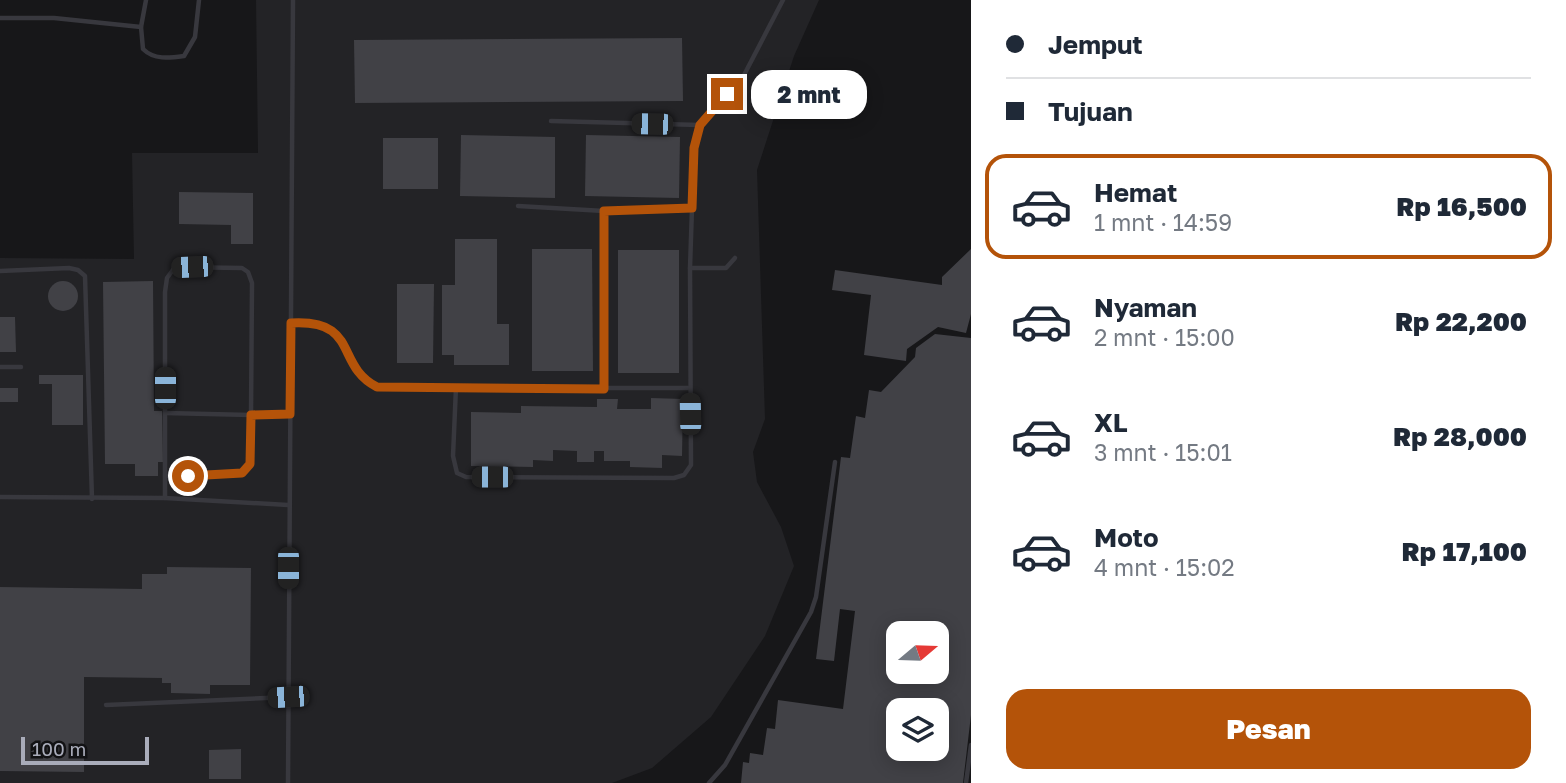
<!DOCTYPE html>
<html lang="id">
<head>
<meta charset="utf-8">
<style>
  body { margin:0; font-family:"Golos Text",sans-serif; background:#f2f2f3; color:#1f2937; height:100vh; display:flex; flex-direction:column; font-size:26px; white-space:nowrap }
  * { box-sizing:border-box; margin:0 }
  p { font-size:23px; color:#747a83 }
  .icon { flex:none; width:38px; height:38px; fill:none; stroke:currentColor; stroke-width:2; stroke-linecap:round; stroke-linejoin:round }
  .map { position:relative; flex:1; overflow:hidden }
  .sheet { display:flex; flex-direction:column; background:#fff; width:595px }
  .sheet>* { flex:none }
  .hud { display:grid; align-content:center; height:154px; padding:0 35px; background:#fff }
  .needle { width:46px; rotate:71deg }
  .fabs { position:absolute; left:886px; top:621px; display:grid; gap:14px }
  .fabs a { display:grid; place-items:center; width:63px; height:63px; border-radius:14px; background:#fff; box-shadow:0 4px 18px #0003; font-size:35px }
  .scale { position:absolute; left:21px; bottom:18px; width:128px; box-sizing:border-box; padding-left:7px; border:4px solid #a9acba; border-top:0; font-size:19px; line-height:24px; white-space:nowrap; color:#a9acba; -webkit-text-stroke:5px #121214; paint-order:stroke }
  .end { position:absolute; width:32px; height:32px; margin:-16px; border:9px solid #b45309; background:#fff; box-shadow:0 0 0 4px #fff }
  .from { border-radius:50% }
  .bubble { position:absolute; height:49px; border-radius:21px; background:#fff; box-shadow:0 4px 18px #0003; font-size:23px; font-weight:800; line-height:49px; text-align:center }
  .car { position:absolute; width:21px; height:42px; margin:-21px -10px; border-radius:9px; box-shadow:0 0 5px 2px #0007; background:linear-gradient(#222 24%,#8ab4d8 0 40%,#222 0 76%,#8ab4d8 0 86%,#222 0) }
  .hud b { display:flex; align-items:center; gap:24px; height:66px; font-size:26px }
  .hud b+b { border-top:2px solid #e0e1e3 }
  .hud i { width:18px; height:18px; background:#1f2937 }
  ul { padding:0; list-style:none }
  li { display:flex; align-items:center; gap:21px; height:105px; margin:0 14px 10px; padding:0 21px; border:4px solid transparent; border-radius:21px }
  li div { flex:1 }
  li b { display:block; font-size:26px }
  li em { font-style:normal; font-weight:800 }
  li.on { border-color:#b45309 }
  li>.icon { width:63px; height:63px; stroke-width:1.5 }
  .cta { display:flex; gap:14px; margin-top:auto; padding:14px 35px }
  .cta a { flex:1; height:80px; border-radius:21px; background:#b45309; color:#fff; font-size:28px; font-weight:800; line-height:80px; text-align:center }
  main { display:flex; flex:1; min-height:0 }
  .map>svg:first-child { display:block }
</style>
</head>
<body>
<main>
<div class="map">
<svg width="971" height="783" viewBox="0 0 971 783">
  <rect width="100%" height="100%" fill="#171719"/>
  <path fill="#232326" d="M 256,0 L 819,0 L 794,56 L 757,170 L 765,419 L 753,452 L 757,482 L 781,527 L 794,566 L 765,636 L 711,717 L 652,768 L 612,783 L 0,783 L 0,258 L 134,259 L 132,153 L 258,153 Z"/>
  <g fill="#414146" fill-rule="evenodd">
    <path d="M 682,38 L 683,101 L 355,103 L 354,40 Z"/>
    <path d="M 461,135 L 555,137 L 555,198 L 460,196 Z"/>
    <path d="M 586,135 L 680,137 L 679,198 L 585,196 Z"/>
    <rect x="383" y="138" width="55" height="51"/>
    <path d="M 179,192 L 253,193 L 253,244 L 231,244 L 231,225 L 179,224 Z"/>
    <path d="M 455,239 L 497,239 L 497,324 L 509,324 L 509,365 L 454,365 L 454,355 L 442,355 L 442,285 L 455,285 Z"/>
    <path d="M 532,249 L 592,249 L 593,371 L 532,371 Z"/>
    <path d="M 971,249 L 971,314 L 966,333 L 938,327 L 907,349 L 906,361 L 864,355 L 871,295 L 832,290 L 835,270 L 942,285 L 942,277 Z"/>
    <rect x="618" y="250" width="61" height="123"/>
    <circle cx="63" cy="296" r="15"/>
    <path d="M 153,281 L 154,411 L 162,411 L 163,462 L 158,462 L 158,476 L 135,476 L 135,464 L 105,464 L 103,282 Z"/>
    <path d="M 397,284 L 434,284 L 433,363 L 397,363 Z"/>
    <path d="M 0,317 L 15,317 L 16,352 L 0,352 Z"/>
    <path d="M 935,334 L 971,338 L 971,715 L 963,783 L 741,783 L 743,762 L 749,763 L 750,753 L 763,755 L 767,728 L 775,729 L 778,700 L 843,709 L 855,611 L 840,609 L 834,661 L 816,659 L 841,457 L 850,458 L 856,416 L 865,418 L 869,390 L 881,392 L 915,357 L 916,348 ZM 898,634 L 936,634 L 936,672 L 898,672 ZM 898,710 L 936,710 L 936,749 L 898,749 Z"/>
    <path d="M 39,375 L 83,375 L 83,425 L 52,425 L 52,384 L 39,384 Z"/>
    <rect x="0" y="388" width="18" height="14"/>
    <path d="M 651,398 L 683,399 L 682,456 L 662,455 L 662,468 L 630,467 L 630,461 L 604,461 L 604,451 L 594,451 L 594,462 L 577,462 L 577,451 L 553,450 L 553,461 L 533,460 L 533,467 L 471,466 L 471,412 L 521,413 L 521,406 L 597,407 L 597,399 L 618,399 L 617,409 L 651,409 Z"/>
    <path d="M 167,567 L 251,568 L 250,685 L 210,685 L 210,694 L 171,693 L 171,683 L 162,683 L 162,678 L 84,677 L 84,772 L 0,771 L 0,587 L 142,589 L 142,574 L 167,574 Z"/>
    <path d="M 241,749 L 241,779 L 209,779 L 209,750 Z"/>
  </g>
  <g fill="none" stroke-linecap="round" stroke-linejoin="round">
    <g stroke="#38383e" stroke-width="4.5">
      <path d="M 146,0 L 141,27 L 143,49 C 154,60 169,58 184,56 L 195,37 L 199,0"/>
      <path d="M 0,18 L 54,18 L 141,27"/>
      <path d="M 551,121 L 700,125"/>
      <path d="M 518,206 L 604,211 L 692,208"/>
      <path d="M 690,268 L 726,268 L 735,258"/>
      <path d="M 0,271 L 69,268 L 78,270 L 85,276 L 92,499"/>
      <path d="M 292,323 C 366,319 335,379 383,388 L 689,388"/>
      <path d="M 0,367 L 21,367"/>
      <path d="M 456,387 L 453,456 L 457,473 L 466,477 L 674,478 L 684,475 L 691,465 L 690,268 L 694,148 L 700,125 L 743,77 L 783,0"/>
      <path d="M 604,389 L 604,211"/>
      <path d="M 165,476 L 242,473 C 256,460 251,432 251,415 L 165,413"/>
      <path d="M 0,497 L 165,498 L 288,505"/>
      <path d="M 165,498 L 165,292 L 167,278 L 175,267 L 242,268 L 248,272 L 252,283 L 251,415 L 290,414"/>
      <path d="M 106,705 L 288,697"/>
      <path d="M 288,783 L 293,0"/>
      <path d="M 709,783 L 725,765 L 811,612 L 816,597 L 835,462"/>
      <path d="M 966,783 L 971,745"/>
    </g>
  </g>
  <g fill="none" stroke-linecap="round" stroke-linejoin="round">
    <path stroke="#b45309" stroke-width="9" d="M 188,476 L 242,473 L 250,464 L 251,415 L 290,414 L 291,323 C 360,319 334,365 377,387 L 604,389 L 604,211 L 692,208 L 694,148 L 700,125 L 727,94"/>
  </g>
</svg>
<div class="fabs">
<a><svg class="needle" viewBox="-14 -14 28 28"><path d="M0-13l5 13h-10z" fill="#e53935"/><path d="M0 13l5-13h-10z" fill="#747a83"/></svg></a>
<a><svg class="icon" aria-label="layers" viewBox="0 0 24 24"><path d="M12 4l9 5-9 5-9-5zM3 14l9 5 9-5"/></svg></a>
</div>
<div class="scale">100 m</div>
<i class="end from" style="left:188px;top:476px"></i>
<i class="end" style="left:727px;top:94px"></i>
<div class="bubble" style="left:751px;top:70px;width:116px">2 mnt</div>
<i class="car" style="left:652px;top:124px;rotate:271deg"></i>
<i class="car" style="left:192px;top:267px;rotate:268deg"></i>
<i class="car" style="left:165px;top:388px;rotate:0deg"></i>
<i class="car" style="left:690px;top:414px;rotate:359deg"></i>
<i class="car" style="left:492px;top:477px;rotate:270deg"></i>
<i class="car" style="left:288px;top:568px;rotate:180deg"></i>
<i class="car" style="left:288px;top:697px;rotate:267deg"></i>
</div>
<section class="sheet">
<div class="hud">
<b><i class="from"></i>Jemput</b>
<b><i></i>Tujuan</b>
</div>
<ul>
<li class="on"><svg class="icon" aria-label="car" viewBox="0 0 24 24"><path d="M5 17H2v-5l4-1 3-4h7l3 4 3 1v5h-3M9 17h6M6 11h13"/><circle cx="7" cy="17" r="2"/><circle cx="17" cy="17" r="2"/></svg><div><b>Hemat</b><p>1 mnt · 14:59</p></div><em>Rp 16,500</em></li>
<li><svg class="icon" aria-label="car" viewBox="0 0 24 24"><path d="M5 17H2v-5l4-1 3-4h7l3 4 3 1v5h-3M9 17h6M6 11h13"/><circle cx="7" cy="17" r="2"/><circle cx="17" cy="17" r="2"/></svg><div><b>Nyaman</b><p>2 mnt · 15:00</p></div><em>Rp 22,200</em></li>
<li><svg class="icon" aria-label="car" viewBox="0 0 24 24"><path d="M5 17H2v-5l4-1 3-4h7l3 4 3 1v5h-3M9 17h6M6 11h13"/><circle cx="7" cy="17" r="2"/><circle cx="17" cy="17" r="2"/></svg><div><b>XL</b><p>3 mnt · 15:01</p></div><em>Rp 28,000</em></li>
<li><svg class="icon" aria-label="car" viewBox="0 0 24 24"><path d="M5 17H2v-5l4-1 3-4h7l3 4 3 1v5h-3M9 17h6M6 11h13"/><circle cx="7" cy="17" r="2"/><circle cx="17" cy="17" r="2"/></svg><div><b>Moto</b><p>4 mnt · 15:02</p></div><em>Rp 17,100</em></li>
</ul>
<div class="cta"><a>Pesan</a></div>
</section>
</main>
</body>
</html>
